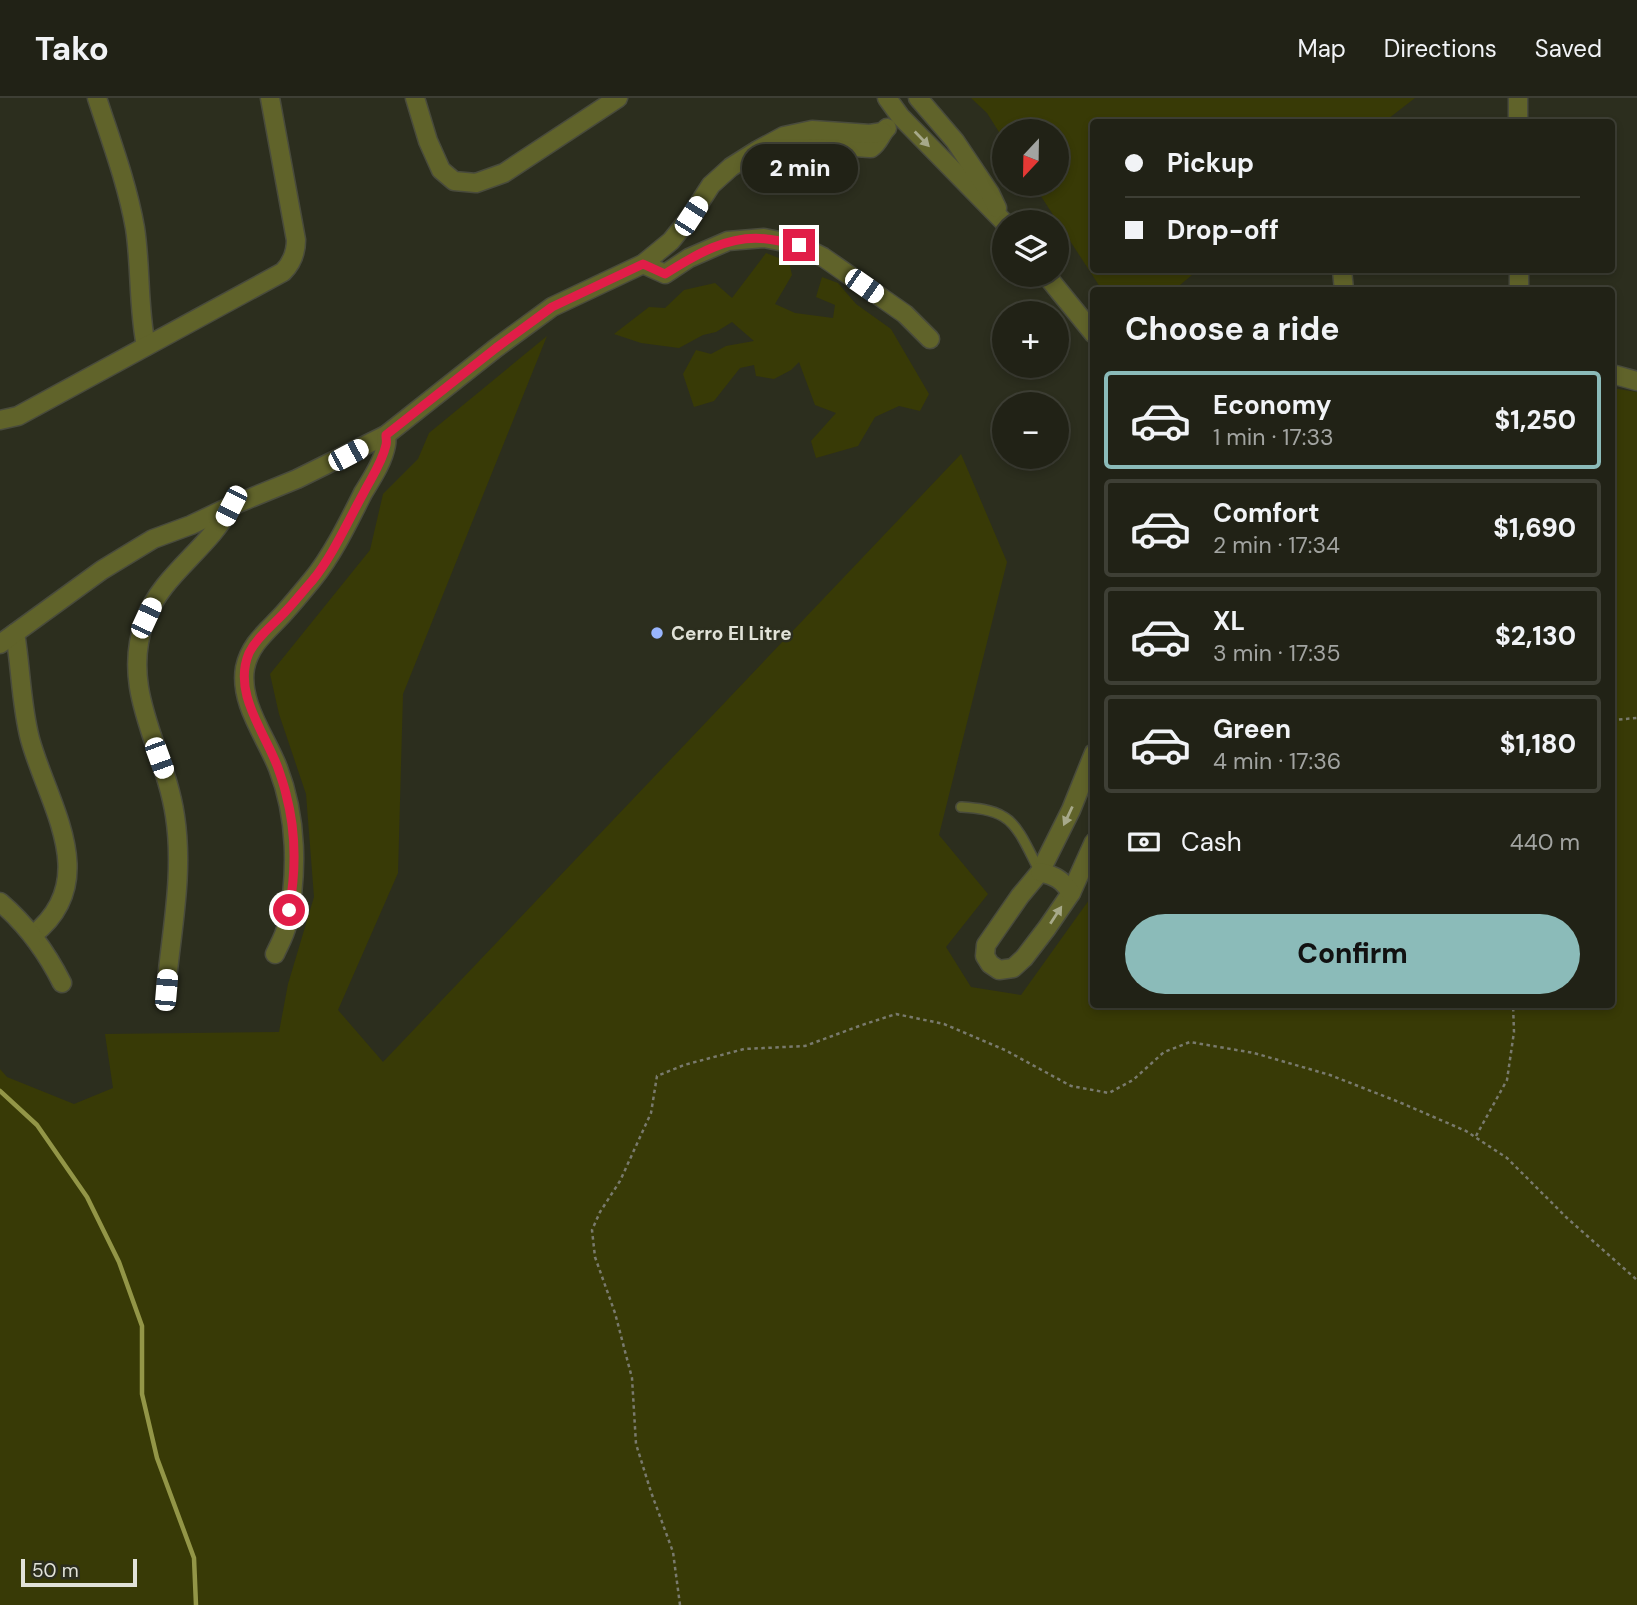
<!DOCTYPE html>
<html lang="en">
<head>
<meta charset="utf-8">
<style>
  body { margin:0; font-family:"DM Sans",sans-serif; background:#2d2f23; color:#f1f3f6; height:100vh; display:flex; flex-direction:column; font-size:26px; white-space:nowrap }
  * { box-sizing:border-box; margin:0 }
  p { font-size:23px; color:#a2a4a1 }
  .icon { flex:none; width:38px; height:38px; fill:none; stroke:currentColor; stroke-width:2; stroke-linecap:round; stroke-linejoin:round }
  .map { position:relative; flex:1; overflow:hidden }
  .panel { position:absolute; left:1090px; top:189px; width:525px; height:721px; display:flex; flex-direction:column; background:#212216; border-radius:7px; box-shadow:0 4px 10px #0003,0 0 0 2px #3e3f35 }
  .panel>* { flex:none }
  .hud { position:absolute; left:1090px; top:21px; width:525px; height:154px; border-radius:7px; box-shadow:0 4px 10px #0003,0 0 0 2px #3e3f35; display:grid; align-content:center; height:154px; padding:0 35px; background:#212216 }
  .needle { width:46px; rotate:202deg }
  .controls { position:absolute; left:992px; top:21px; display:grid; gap:14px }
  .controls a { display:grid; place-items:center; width:77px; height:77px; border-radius:50%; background:#212216; box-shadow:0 4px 10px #0003,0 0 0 2px #3e3f35; font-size:35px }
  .scale { position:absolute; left:21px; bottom:18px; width:116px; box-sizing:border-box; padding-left:7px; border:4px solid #e1e2d8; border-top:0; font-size:19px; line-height:24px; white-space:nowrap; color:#e1e2d8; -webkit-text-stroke:5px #2c2e1e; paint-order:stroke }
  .end { position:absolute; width:32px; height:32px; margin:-16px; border:9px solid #e11d48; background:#fff; box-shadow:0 0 0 4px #fff }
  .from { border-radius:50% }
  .bubble { position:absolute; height:49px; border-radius:24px; background:#212216; box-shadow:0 4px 10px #0003,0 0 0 2px #3e3f35; font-size:23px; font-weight:800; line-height:49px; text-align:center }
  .car { position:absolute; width:21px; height:42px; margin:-21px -10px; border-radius:9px; box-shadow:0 0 5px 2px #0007; background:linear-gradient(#fff 24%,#345 0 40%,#fff 0 76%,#345 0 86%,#fff 0) }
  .hud b { display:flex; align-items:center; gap:24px; height:66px; font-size:26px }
  .hud b+b { border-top:2px solid #3e3f35 }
  .hud i { width:18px; height:18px; background:#f1f3f6 }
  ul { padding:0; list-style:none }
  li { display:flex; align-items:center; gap:21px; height:98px; margin:0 14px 10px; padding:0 21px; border:4px solid #3e3f35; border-radius:7px }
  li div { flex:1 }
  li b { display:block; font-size:26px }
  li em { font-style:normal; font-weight:800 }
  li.on { border-color:#8bbbb9 }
  li>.icon { width:63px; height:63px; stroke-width:1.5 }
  h2 { padding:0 35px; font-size:32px; line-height:84px }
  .pay { display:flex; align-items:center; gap:18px; height:77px; padding:0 35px; font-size:26px }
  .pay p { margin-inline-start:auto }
  .primary-button { display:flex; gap:14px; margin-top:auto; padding:14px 35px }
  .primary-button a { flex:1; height:80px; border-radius:42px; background:#8bbbb9; color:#111; font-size:28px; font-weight:800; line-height:80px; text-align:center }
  header { display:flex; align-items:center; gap:42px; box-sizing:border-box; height:98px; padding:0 35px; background:#212216; border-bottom:2px solid #3e3f35 }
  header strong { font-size:33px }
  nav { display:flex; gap:38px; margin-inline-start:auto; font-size:24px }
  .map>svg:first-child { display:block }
</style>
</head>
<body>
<header>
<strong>Tako</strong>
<nav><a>Map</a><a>Directions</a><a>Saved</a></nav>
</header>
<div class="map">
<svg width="1637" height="1507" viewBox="0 0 1637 1507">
  <rect width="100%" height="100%" fill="#2c2e1e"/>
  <g fill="#383a06">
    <path d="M 971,0 L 1415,0 L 1384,24 L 1094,24 L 1094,172 L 1198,172 L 1174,192 L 1102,192 L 1033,86 L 1057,86 L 1057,33 L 1004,33 L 1004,42 L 987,15 Z"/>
    <path d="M 766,155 L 789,164 L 792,177 L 775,206 L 795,215 L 833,220 L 835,207 L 816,199 L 822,179 L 838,185 L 856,206 L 891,231 L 929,296 L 920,313 L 899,308 L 875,319 L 858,348 L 816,360 L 811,343 L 836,315 L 815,307 L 799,264 L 791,272 L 774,281 L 756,278 L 754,267 L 740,270 L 714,303 L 694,309 L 683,276 L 696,252 L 711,256 L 726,248 L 754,243 L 732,224 L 716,234 L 703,237 L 679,250 L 641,245 L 614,236 L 649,209 L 665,210 L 684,192 L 715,185 L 732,200 Z"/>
    <path d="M 547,238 L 403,596 L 398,775 L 338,912 L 383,964 L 961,356 L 1007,464 L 939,737 L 988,796 L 946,849 L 971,889 L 1021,897 L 1094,795 L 1094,906 L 1612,906 L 1612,290 L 1637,294 L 1637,1507 L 0,1507 L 0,971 L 7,979 L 74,1006 L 113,990 L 105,936 L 279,934 L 288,886 L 314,799 L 306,696 L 279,616 L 270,576 L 370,452 L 383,396 L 418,361 L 429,335 Z"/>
  </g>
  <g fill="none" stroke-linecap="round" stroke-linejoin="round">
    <path stroke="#939647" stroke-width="4.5" d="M 0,993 L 37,1027 L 87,1099 L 119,1164 L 142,1228 L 142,1296 L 157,1360 L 194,1460 L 196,1507"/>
    <g stroke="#494b3c" stroke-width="12">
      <path id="lane" d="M 961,709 C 975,710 991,711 1004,719 C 1020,728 1031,758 1040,774"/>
    </g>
    <g stroke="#494b3c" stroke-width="21">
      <g id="street">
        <path d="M 97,0 C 111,43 127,85 135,130 C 141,169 138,209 146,248"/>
        <path d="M 415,0 L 428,43 L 441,72 L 454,83 L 476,85 L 504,75 L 618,0"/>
        <path d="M 887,0 L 900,18 L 1004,124"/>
        <path d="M 918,0 L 955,43 L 990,95 L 997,110"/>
        <path d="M 1518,0 L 1518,24"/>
        <path d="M 776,50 C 808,46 839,48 871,50 C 879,45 881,35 887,30"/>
        <path d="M 643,166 L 665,176 L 689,160 L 728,143 L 764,140 L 799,147 L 823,159 L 905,216 L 930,241"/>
        <path d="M 1342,172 L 1344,192"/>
        <path d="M 1519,172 L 1519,192"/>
        <path d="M 1046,177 L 1094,236"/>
        <path d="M 1612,276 L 1637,283"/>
        <path d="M 0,322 L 18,318 L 283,174 C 292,165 296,155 296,142 L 270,0"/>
        <path d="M 15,535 C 21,570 21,607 30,641 C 48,707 103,782 33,837"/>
        <path d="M 0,546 L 102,472 L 153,441 L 191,427 L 231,408 L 297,381 L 386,337 L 496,250 L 552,209 L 643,166 L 671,143 L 691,118 L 711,87 L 731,69 L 758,52 L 784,38 L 812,32 L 870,36 L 883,34"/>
        <path d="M 1094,655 L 1071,712 L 1040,774 L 1020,798 L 986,847 L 985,858 L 990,866 L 999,872 L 1013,870 L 1024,860 L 1047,830 L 1071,795 L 1094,744"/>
        <path d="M 1040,774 C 1055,778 1062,781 1071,795"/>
        <path d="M 0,804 C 27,827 46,853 62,885"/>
        <path d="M 275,856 C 279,847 285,837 287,827 C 298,775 297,719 278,670 C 266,639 239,605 245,570 C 250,545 269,532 284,515 C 294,504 303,493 312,482 C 332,458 349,423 363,395 C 372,380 383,364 386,347 C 387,343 386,341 386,337"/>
        <path d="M 166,892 C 171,834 184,777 175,718 C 165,650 119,593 145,522 C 162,476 209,451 231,408"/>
      </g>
    </g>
    <g stroke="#797a6d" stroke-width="2.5" stroke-dasharray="3.5 3.5" stroke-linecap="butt">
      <path d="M 1612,622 L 1637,620"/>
      <path d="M 1476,1038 L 1507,982 L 1514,934 L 1513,906"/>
      <path d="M 680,1507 L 673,1454 L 651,1394 L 636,1346 L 632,1280 L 615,1215 L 595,1159 L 592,1132 L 600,1114 L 620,1083 L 651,1015 L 657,978 L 684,967 L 744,951 L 805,948 L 862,927 L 896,916 L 944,926 L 1005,952 L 1071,988 L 1109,995 L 1133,982 L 1164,954 L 1190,944 L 1254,955 L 1330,977 L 1399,1004 L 1466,1033 L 1475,1039 L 1507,1060 L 1567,1120 L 1637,1182"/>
    </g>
    <use href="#lane" stroke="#60632a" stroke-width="9"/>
    <use href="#street" stroke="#60632a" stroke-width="18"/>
  </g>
  <defs><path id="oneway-solid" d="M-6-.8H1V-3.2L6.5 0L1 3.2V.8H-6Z" transform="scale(1.75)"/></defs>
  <g fill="#a7a98a">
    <use href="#oneway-solid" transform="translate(922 41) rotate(46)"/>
    <use href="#oneway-solid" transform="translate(1068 718) rotate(115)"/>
    <use href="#oneway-solid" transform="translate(1056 817) rotate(-57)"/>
  </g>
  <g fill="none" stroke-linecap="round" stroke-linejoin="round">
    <path stroke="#e11d48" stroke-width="9" d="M 289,812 C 296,774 296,733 286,696 C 284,687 281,679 278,670 C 265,634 232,595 249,555 C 257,539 272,528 284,515 C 294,505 303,493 312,483 C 332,459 348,423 363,396 C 371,380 382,365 386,347 C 387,343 386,342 386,337 L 496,250 L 552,209 L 643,166 L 665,176 C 695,157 729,136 767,141 C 777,142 788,145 799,147"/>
  </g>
  <circle fill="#98b5fd" stroke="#2c2e1e" stroke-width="2.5" cx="657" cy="535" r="7"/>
  <g text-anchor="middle" stroke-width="5" stroke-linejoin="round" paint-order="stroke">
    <g font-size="19" font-weight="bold" fill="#e1e2d8" stroke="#2c2e1e" text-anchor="start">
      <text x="671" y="542">Cerro El Litre</text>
    </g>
  </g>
</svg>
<div class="controls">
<a><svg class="needle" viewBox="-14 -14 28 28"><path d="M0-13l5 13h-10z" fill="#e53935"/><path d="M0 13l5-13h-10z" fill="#a2a4a1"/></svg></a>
<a><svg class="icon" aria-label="layers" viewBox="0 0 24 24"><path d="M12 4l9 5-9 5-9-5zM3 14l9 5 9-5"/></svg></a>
<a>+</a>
<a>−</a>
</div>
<div class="scale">50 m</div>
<i class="end from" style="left:289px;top:812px"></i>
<i class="end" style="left:799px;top:147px"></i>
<div class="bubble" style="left:742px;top:46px;width:116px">2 min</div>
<i class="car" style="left:691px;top:118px;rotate:33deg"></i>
<i class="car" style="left:864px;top:188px;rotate:125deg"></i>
<i class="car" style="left:348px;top:357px;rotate:62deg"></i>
<i class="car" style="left:231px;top:408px;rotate:207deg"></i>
<i class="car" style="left:146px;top:520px;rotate:25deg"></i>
<i class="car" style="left:159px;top:660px;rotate:160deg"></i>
<i class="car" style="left:166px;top:892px;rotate:5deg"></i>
<div class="hud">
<b><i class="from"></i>Pickup</b>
<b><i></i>Drop-off</b>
</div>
<section class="panel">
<h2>Choose a ride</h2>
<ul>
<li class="on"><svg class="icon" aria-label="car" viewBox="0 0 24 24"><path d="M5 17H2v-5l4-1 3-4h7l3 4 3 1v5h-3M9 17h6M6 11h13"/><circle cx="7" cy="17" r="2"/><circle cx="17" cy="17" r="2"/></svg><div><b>Economy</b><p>1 min · 17:33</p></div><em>$1,250</em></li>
<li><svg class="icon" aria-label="car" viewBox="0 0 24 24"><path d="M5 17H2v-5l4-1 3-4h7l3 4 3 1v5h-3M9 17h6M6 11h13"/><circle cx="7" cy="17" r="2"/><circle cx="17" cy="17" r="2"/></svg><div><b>Comfort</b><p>2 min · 17:34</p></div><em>$1,690</em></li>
<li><svg class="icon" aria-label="car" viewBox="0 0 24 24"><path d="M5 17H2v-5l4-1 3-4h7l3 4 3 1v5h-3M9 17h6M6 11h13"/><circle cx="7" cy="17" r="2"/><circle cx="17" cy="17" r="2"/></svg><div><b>XL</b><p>3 min · 17:35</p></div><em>$2,130</em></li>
<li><svg class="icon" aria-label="car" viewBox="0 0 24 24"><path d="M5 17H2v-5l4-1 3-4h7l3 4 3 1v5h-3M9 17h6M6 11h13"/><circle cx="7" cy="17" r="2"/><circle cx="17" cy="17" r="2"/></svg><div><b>Green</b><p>4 min · 17:36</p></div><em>$1,180</em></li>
</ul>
<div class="pay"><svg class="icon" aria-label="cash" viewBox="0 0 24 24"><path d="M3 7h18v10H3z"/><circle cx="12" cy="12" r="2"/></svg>Cash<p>440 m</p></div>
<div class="primary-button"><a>Confirm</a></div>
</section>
</div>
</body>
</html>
